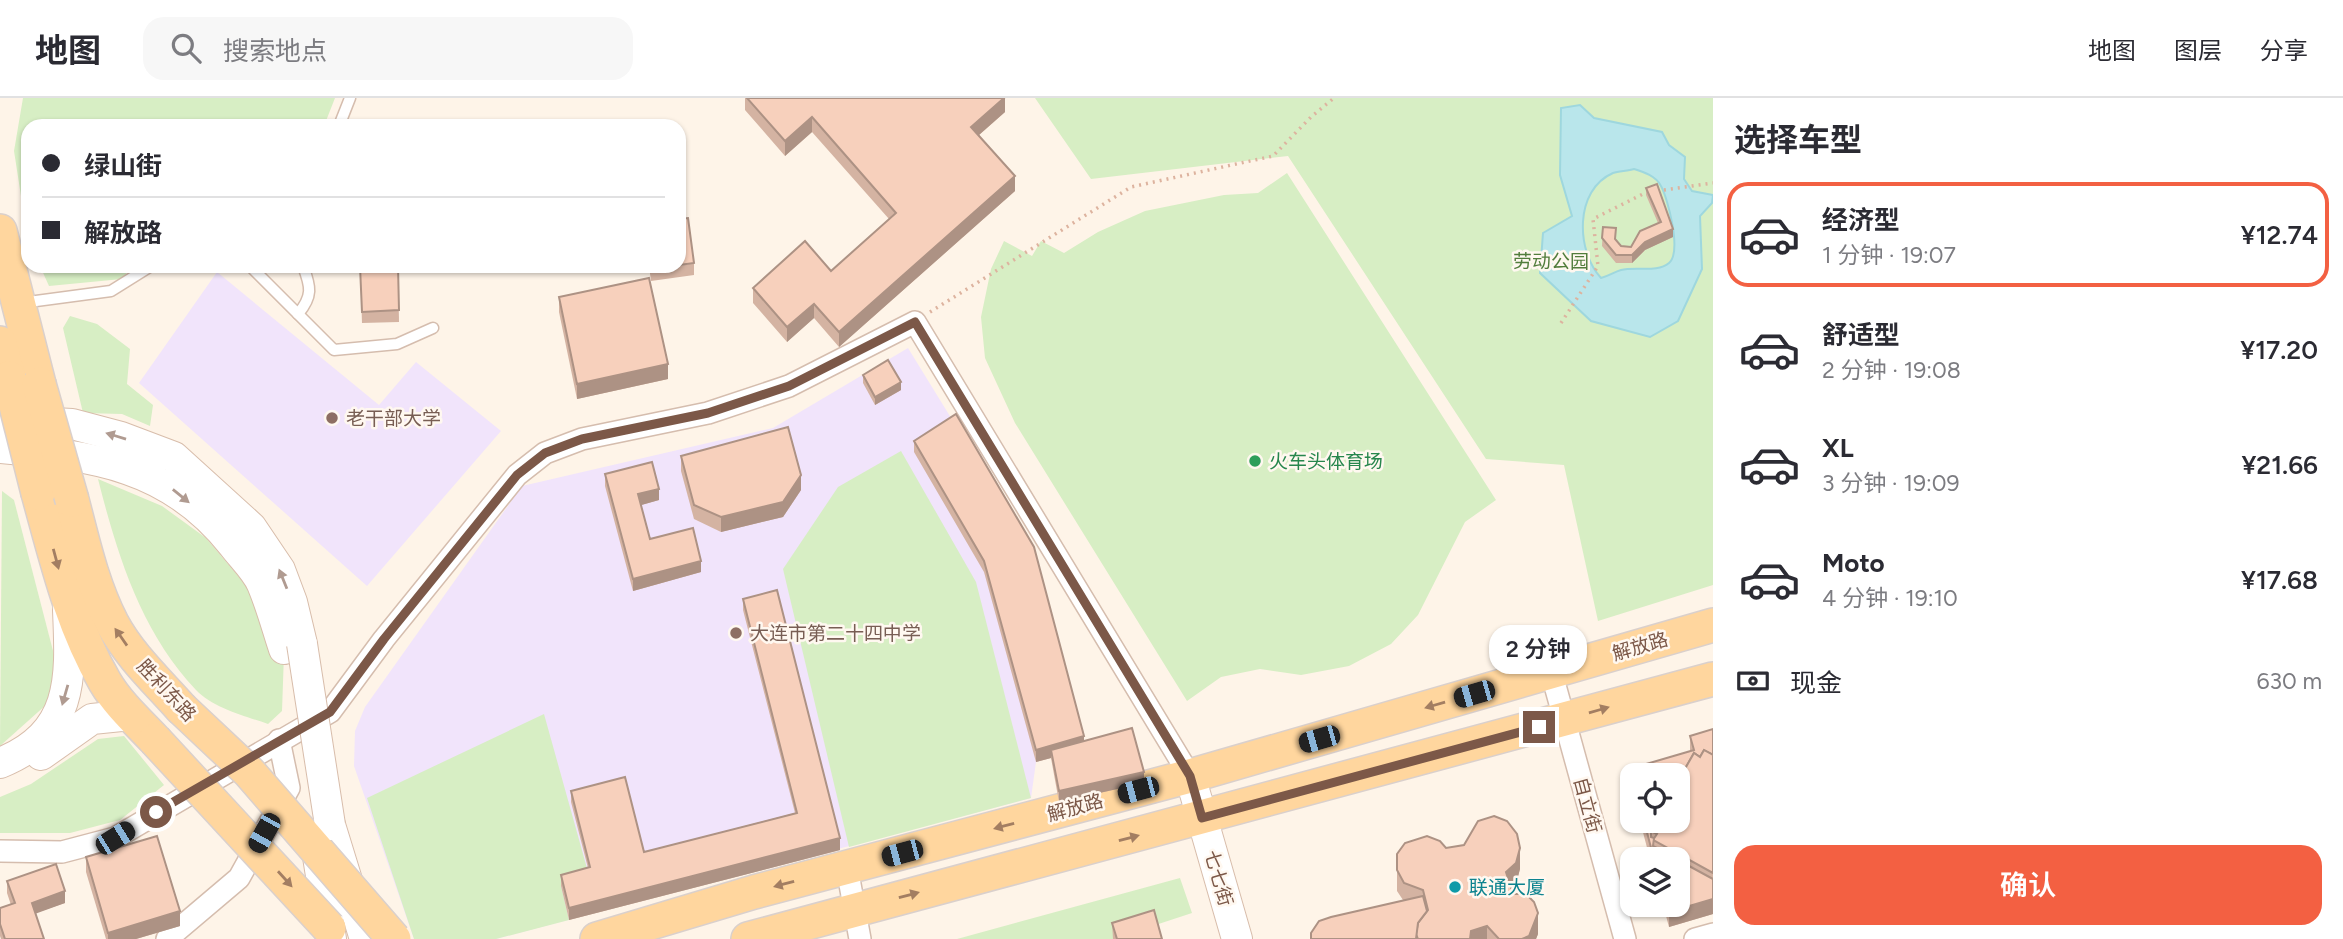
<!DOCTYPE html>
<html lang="zh">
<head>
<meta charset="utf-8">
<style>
  body { margin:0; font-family:Figtree,"Noto Sans SC",sans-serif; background:#f7f7f7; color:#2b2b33; height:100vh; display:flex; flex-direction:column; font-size:26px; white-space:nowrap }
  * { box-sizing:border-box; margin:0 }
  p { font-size:23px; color:#7c7c81 }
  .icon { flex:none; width:38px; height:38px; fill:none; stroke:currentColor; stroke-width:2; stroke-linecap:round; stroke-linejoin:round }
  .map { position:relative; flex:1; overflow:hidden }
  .details { display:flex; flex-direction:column; background:#fff; width:630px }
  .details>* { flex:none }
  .banner { position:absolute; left:21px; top:21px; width:665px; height:154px; border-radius:21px; box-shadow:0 2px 5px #0004; display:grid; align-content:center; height:154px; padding:0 21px; background:#fff }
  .fabs { position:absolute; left:1620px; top:665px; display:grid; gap:14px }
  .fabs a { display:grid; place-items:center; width:70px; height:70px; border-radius:14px; background:#fff; box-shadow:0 2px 5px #0004; font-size:35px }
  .end { position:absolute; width:32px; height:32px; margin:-16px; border:9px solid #7c5848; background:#fff; box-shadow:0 0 0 4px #fff }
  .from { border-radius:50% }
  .bubble { position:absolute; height:49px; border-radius:21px; background:#fff; box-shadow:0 2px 5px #0004; font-size:23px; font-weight:600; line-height:49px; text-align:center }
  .car { position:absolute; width:21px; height:42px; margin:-21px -10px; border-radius:9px; box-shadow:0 0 5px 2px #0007; background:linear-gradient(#222 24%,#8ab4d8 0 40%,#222 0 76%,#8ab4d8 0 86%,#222 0) }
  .banner b { display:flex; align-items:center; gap:24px; height:66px; font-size:26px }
  .banner b+b { border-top:2px solid #e1e1e2 }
  .banner i { width:18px; height:18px; background:#2b2b33 }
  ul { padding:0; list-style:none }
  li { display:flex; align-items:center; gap:21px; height:105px; margin:0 14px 10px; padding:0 7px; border:4px solid transparent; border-radius:21px }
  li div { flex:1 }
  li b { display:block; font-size:26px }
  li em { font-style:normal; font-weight:600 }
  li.current { border-color:#f36042 }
  li>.icon { width:63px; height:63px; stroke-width:1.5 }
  h2 { padding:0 21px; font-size:32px; line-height:84px }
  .pay { display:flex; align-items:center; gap:18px; height:77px; padding:0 21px; font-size:26px }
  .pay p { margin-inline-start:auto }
  .cta { display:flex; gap:14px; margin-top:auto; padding:14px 21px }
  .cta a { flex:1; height:80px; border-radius:21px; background:#f36042; color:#fff; font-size:28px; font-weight:600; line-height:80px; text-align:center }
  header { display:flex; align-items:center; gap:42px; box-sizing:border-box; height:98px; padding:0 35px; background:#fff; border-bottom:2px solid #e1e1e2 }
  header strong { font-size:33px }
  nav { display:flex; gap:38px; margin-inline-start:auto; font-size:24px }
  .search { width:490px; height:63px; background:#f7f7f7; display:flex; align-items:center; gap:18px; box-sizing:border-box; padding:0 24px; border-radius:21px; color:#7c7c81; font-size:26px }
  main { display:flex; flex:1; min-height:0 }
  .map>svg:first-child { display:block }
</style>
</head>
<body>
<header>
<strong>地图</strong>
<div class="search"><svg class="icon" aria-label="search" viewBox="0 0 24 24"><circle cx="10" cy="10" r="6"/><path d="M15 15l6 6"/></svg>搜索地点</div>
<nav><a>地图</a><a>图层</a><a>分享</a></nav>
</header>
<main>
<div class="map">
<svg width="1713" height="841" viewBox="0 0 1713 841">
  <rect width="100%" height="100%" fill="#fef4e8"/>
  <g fill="#f1e4fb">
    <path d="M 217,174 L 379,307 L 416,264 L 501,333 L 367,488 L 139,285 Z"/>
    <path d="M 908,250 L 956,328 L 1058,657 L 1036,664 L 1031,700 L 496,841 L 414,841 L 354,668 L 355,633 L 365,609 L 522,388 L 773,330 Z"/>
  </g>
  <g fill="#d7eec4">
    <path d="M 23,0 L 335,0 L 324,28 L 28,28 L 28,143 L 14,53 Z"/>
    <path d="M 1035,0 L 1713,0 L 1713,487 L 1598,523 L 1564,367 L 1486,361 L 1288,58 L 1091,81 Z"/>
    <path d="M 1287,75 L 1496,402 L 1465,424 L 1418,517 L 1391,546 L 1349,568 L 1301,577 L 1260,571 L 1221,579 L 1187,603 L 1015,325 L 985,260 L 981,219 L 991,171 L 1004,143 L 1032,158 L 1041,143 L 1064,155 L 1098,134 L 1145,113 L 1224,97 L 1258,95 Z"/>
    <path d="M 40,168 L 132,168 L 122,181 L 49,188 Z"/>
    <path d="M 70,218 L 97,226 L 130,251 L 127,286 L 153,307 L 150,328 L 122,316 L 83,315 L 63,230 Z"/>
    <path d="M 901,353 L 976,484 L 1031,700 L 849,749 L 783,471 L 838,389 Z"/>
    <path d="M 98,381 L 162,408 L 206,440 L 256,499 L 284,556 L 282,613 L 268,626 C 245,618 213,610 196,592 C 141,534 117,456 98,381 Z"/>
    <path d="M 2,393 L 14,402 L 59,576 L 47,606 L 0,648 Z"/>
    <path d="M 544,616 L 590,781 L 561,788 L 569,822 L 496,841 L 414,841 L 367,700 Z"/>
    <path d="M 124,638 L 164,687 L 120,722 L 70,735 L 0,735 L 0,699 L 31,686 L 98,641 Z"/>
    <path d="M 1180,780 L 1192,815 L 1113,841 L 957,841 Z"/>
  </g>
  <path fill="#b9e6eb" stroke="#9ed7de" stroke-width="2" fill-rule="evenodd" d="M 1580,7 L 1594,20 L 1662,34 L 1669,47 L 1685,59 L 1684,81 L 1692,93 L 1713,97 L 1712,105 L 1700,118 L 1702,171 L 1678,223 L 1650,239 L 1591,223 L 1540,175 L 1543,135 L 1572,118 L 1560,77 L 1561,10 ZM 1634,71 C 1644,74 1656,78 1661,88 C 1668,101 1682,154 1669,165 C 1657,175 1636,168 1621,172 C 1614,174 1609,178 1601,180 C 1576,153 1574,92 1613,75 C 1619,73 1628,73 1634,71 Z"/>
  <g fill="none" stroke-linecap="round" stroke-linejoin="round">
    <g stroke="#d5bdae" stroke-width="13">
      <g id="service">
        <path d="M 339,28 L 350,0"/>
        <path d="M 250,168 L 334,252 L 397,246 L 433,230"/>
        <path d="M 21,205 L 111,193 L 151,168"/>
        <path d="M 298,216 C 313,198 311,189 303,168"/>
      </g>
    </g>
    <g stroke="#d5bdae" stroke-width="24">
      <g id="minor">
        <path d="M 1551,573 L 1625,841"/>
        <path d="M 0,753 L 62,754 L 115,740 L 330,614 L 384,541 L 517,377 L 545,355 L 582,341 L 708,315 L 789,288 L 915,224 L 1190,678"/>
        <path d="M 847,770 L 860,841"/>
        <path d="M 167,841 L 239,780 L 289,690 L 279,642"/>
        <path d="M 1695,841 L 1713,836"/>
      </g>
    </g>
    <g stroke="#d8bdab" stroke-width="32">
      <g id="secondary">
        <path d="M 0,322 L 72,326 L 121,339 L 174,359 L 251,429 L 280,472 L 292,504 L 302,546"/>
        <path d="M 0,350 C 94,358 170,367 233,447 C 242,459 256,472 262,486 C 271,507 277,530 284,551"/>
        <path d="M 41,657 L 92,621 L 131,617"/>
        <path d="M 0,665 C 74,635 71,581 68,512"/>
        <path d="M 1190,678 L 1237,841"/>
        <path d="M 330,727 L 365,841"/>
        <path d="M 316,746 L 331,841"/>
      </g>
    </g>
    <g stroke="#dad0cc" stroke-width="36">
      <g id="primary">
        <path d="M 0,133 L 39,286"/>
        <path d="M 0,245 L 9,280"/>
        <path d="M 38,395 C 56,460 71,526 105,584 C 118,606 138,624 155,642"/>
        <path d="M 72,402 C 83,444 92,486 112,525 C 129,557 157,583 181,610"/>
        <path d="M 597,841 L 754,794 L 1190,678 L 1713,527"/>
        <path d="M 748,841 L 1713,581"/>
      </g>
    </g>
    <g stroke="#ddb39f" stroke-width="3.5" stroke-dasharray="2 5" stroke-linecap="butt">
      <path d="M 1657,93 L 1713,85"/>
      <path d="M 930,214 L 1131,89 L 1273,58 L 1311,19 L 1334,0"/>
      <path d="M 1561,225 L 1598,168 L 1593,121 L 1649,93"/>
    </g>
    <use href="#service" stroke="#fff" stroke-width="10"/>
    <use href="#minor" stroke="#fff" stroke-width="21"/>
    <use href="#secondary" stroke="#fff" stroke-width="30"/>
    <use href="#primary" stroke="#ffd69e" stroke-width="33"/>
    <g stroke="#d8bdab" stroke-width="32" stroke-linecap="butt">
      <path id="secondary-bridge" d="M 302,546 L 330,727"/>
    </g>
    <g stroke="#dad0cc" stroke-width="36" stroke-linecap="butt">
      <g id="primary-bridge">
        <path d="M 9,280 L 38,395"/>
        <path d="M 39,286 L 72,402"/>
        <path d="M 181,610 L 249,674 L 394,841"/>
        <path d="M 155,642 L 329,830"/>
      </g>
    </g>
    <use href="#secondary-bridge" stroke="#fff" stroke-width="30"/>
    <use href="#primary-bridge" stroke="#ffd69e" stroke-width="33"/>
  </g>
  <g fill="#d4b3a2">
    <path d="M 745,0 L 1005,0 L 1005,14 L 979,37 L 1015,93 L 839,249 L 814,220 L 787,244 L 753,205 L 753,190 L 831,173 L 889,121 L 812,34 L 785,58 L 745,12 Z"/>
    <path d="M 1646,90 L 1673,139 L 1645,152 L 1632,165 L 1616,165 L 1602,148 L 1603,129 L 1621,148 L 1631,149 L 1658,125 L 1646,97 Z"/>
    <path d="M 694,165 L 694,177 L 651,183 L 649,168 L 679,168 Z"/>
    <path d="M 360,168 L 398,168 L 399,224 L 362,225 Z"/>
    <path d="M 559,199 L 668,281 L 577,301 L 559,214 Z"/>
    <path d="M 863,277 L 901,292 L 875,307 L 863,285 Z"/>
    <path d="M 956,316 L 1084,643 L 1144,685 L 1059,704 L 1051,660 L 1036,664 L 984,474 L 914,354 L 914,343 Z"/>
    <path d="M 681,358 L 801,392 L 783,419 L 721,434 L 694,421 L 681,373 Z"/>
    <path d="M 605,376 L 659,402 L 641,407 L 650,441 L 701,474 L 633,493 L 605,388 Z"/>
    <path d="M 743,501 L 840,752 L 569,822 L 561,788 L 561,777 L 588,770 L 571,704 L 571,693 L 644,754 L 795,715 L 743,512 Z"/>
    <path d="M 1713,631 L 1713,816 L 1669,829 L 1663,807 L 1678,807 L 1678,761 L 1650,761 L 1640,723 L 1678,723 L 1633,677 L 1633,699 L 1629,686 L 1629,671 L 1690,654 L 1690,638 Z"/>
    <path d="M 1446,750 L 1520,771 L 1516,786 L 1511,790 L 1513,796 L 1538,836 L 1536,841 L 1311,841 L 1403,802 L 1397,793 L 1397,756 Z"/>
    <path d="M 86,759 L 180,828 L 136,841 L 106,841 L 86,774 Z"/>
    <path d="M 7,783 L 65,805 L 35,815 L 44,841 L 1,841 L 0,838 L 0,810 L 11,807 L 7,795 Z"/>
    <path d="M 1112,825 L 1162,841 L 1113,841 Z"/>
  </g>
  <g fill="#ad9284">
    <path d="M 1004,0 L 1005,0 L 1005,14 L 971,44 L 971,29 Z"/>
    <path d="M 812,19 L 812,34 L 785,58 L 785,43 Z"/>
    <path d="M 1015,78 L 1015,93 L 839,249 L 839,234 Z"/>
    <path d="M 1673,131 L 1673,139 L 1645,152 L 1632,165 L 1632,157 L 1645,144 Z"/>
    <path d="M 814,206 L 814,220 L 787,244 L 787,229 Z"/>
    <path d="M 668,266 L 668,281 L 577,301 L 577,286 Z"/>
    <path d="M 901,284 L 901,292 L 875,307 L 875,299 Z"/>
    <path d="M 801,377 L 801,392 L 783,419 L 721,434 L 721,419 Z"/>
    <path d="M 659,391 L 659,402 L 638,408 L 638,396 Z"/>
    <path d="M 701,463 L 701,474 L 633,493 L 633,481 Z"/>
    <path d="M 1084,638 L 1084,650 L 1051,652 L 1051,660 L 1036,664 L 1036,652 Z"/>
    <path d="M 1144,674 L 1144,685 L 1059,704 L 1059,693 Z"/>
    <path d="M 840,740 L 840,752 L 569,822 L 569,810 Z"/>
    <path d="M 1520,750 L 1520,771 L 1516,786 L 1506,794 L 1506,774 Z"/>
    <path d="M 65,793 L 65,805 L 32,817 L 32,805 Z"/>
    <path d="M 1713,801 L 1713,816 L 1669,829 L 1669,814 Z"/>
    <path d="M 180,813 L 180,828 L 136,841 L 108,841 L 108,835 Z"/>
    <path d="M 1538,815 L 1538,836 L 1536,841 L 1522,841 Z"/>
    <path d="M 1487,828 L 1487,841 L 1470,841 L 1471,833 Z"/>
  </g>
  <g fill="#f7d0bc" stroke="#ad9284" stroke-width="2">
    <path d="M 747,0 L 1004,0 L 971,29 L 1015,78 L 839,234 L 814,206 L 787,229 L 753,190 L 805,143 L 831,173 L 896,115 L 812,19 L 785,43 Z"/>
    <path d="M 1657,86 L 1673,131 L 1645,144 L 1632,157 L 1616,157 L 1602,140 L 1603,129 L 1616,130 L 1615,141 L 1621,148 L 1631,149 L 1640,133 L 1661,124 L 1646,90 Z"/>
    <path d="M 688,120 L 694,165 L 679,167 L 679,121 Z"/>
    <path d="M 360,168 L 398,168 L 399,212 L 362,214 Z"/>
    <path d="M 650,168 L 675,168 L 651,171 Z"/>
    <path d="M 649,180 L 668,266 L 577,286 L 559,199 Z"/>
    <path d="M 888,262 L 901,284 L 875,299 L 863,277 Z"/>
    <path d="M 956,316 L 1034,449 L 1084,638 L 1036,652 L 984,463 L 914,343 Z"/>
    <path d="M 788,329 L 801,377 L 783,404 L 721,419 L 694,407 L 681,358 Z"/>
    <path d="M 652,364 L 659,391 L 638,396 L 650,441 L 693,430 L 701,463 L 633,481 L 605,376 Z"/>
    <path d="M 777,492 L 840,740 L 569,810 L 561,777 L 590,769 L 571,693 L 625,679 L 644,754 L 797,715 L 743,501 Z"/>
    <path d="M 1132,630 L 1144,674 L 1059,693 L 1051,652 Z"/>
    <path d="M 1713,631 L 1713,657 L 1704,652 L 1700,659 L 1694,655 L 1678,683 L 1678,677 L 1633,677 L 1633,684 L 1629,671 L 1694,652 L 1690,638 Z"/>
    <path d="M 1704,652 L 1713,657 L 1713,775 L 1653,742 L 1657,736 L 1651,733 L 1656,723 L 1678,723 L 1678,683 L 1694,655 L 1700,659 Z"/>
    <path d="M 1494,718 L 1507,723 L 1517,736 L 1520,750 L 1516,765 L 1506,774 L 1513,796 L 1526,796 L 1534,804 L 1538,815 L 1529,838 L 1522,841 L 1499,841 L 1487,828 L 1471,833 L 1470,841 L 1418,841 L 1416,836 L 1418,825 L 1428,812 L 1423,792 L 1404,785 L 1397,772 L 1397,756 L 1405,745 L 1427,738 L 1440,743 L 1446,750 L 1464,747 L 1478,723 Z"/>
    <path d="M 1644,723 L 1656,723 L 1651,733 L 1651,739 L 1654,740 L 1653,748 L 1677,761 L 1654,761 Z"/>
    <path d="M 157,738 L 180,813 L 108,835 L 86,759 Z"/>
    <path d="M 1678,762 L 1713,781 L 1713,801 L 1669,814 L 1667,807 L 1678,807 Z"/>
    <path d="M 56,766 L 65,793 L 32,805 L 44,841 L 5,841 L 0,826 L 0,810 L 15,805 L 7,783 Z"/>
    <path d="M 1423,798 L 1427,813 L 1418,825 L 1416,841 L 1311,841 L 1311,835 L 1319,823 L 1331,819 Z"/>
    <path d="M 1154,812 L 1162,841 L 1117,841 L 1112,825 Z"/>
  </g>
  <defs><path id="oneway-solid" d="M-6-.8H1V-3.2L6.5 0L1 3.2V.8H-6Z" transform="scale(1.75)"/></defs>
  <g fill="#b09b91">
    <use href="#oneway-solid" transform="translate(116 338) rotate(-163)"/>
    <use href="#oneway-solid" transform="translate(181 398) rotate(39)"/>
    <use href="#oneway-solid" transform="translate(283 481) rotate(-112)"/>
    <use href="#oneway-solid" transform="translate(65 597) rotate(106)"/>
  </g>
  <g fill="#a37e62">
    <use href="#oneway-solid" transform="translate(56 461) rotate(75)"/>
    <use href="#oneway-solid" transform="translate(121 539) rotate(-125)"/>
    <use href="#oneway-solid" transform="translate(1435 607) rotate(164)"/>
    <use href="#oneway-solid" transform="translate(1599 612) rotate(-16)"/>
    <use href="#oneway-solid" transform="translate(1004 728) rotate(165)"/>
    <use href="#oneway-solid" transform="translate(1129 740) rotate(-15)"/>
    <use href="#oneway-solid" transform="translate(285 781) rotate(48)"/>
    <use href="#oneway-solid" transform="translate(784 786) rotate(165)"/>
    <use href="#oneway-solid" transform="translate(909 797) rotate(-15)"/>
  </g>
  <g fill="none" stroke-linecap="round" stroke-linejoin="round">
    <path stroke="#7c5848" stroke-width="9" d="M 156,714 L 330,614 L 384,541 L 517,377 L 545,355 L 582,341 L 708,315 L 789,288 L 915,224 L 1190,678 L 1202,720 L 1539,629"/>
  </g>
  <g fill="#8d6e63" stroke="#fff8f0" stroke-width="2.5">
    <circle cx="332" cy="320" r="7"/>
    <circle cx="736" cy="535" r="7"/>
  </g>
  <circle fill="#2e9e5b" stroke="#fff8f0" stroke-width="2.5" cx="1255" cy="363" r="7"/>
  <circle fill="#0f9aa8" stroke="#fff8f0" stroke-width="2.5" cx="1455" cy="789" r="7"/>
  <g text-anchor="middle" stroke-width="5" stroke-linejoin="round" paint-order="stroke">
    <g font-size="19" fill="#527d3c" stroke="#fff8f0">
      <text x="1551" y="170">劳动公园</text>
    </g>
    <g font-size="19" fill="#785e54" stroke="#fff8f0" text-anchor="start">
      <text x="346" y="327">老干部大学</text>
      <text x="750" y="542">大连市第二十四中学</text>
    </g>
    <g font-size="19" fill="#27864d" stroke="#fff8f0" text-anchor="start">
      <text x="1269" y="370">火车头体育场</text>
    </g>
    <g font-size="19" fill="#7c5848" stroke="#fff8f0">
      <text transform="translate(1640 548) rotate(-16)" y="7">解放路</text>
      <text transform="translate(167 592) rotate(47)" y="7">胜利东路</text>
      <text transform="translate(1588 707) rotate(75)" y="7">自立街</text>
      <text transform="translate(1075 709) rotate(-15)" y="7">解放路</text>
      <text transform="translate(1219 780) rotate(74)" y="7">七七街</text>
    </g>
    <g font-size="19" fill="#0d838f" stroke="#fff8f0" text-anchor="start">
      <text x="1469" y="796">联通大厦</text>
    </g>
  </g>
</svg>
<div class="fabs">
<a><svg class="icon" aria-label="locate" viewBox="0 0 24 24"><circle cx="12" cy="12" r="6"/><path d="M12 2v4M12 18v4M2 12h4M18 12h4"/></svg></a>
<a><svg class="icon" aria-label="layers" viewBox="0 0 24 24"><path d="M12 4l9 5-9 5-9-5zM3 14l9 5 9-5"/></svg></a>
</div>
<i class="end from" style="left:156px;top:714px"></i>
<i class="end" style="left:1539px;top:629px"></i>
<div class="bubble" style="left:1489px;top:527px;width:98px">2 分钟</div>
<i class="car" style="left:1474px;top:596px;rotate:254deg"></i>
<i class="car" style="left:1319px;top:641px;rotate:254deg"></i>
<i class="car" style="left:1138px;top:692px;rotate:255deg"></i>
<i class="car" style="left:264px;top:735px;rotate:209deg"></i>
<i class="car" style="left:115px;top:740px;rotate:58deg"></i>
<i class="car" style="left:902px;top:755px;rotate:255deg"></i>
<div class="banner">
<b><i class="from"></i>绿山街</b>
<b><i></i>解放路</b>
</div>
</div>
<section class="details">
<h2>选择车型</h2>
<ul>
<li class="current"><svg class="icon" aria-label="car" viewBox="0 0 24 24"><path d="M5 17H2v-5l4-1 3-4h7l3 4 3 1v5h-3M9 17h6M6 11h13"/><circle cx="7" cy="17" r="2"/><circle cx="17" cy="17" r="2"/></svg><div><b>经济型</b><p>1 分钟 · 19:07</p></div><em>¥12.74</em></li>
<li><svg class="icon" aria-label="car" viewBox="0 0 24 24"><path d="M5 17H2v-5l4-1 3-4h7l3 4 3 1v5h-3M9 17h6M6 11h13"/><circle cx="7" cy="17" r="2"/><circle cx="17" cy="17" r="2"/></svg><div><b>舒适型</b><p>2 分钟 · 19:08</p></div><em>¥17.20</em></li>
<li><svg class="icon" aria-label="car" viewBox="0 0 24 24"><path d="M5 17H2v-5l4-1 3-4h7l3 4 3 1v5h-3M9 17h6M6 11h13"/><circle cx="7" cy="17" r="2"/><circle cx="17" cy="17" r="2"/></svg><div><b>XL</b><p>3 分钟 · 19:09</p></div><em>¥21.66</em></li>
<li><svg class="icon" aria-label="car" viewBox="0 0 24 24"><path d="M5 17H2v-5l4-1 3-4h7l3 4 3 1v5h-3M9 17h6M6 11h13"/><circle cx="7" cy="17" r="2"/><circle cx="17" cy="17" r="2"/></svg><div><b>Moto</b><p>4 分钟 · 19:10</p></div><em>¥17.68</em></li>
</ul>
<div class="pay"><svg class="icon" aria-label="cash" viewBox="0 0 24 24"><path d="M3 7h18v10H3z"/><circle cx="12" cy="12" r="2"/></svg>现金<p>630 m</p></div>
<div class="cta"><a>确认</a></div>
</section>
</main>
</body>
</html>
